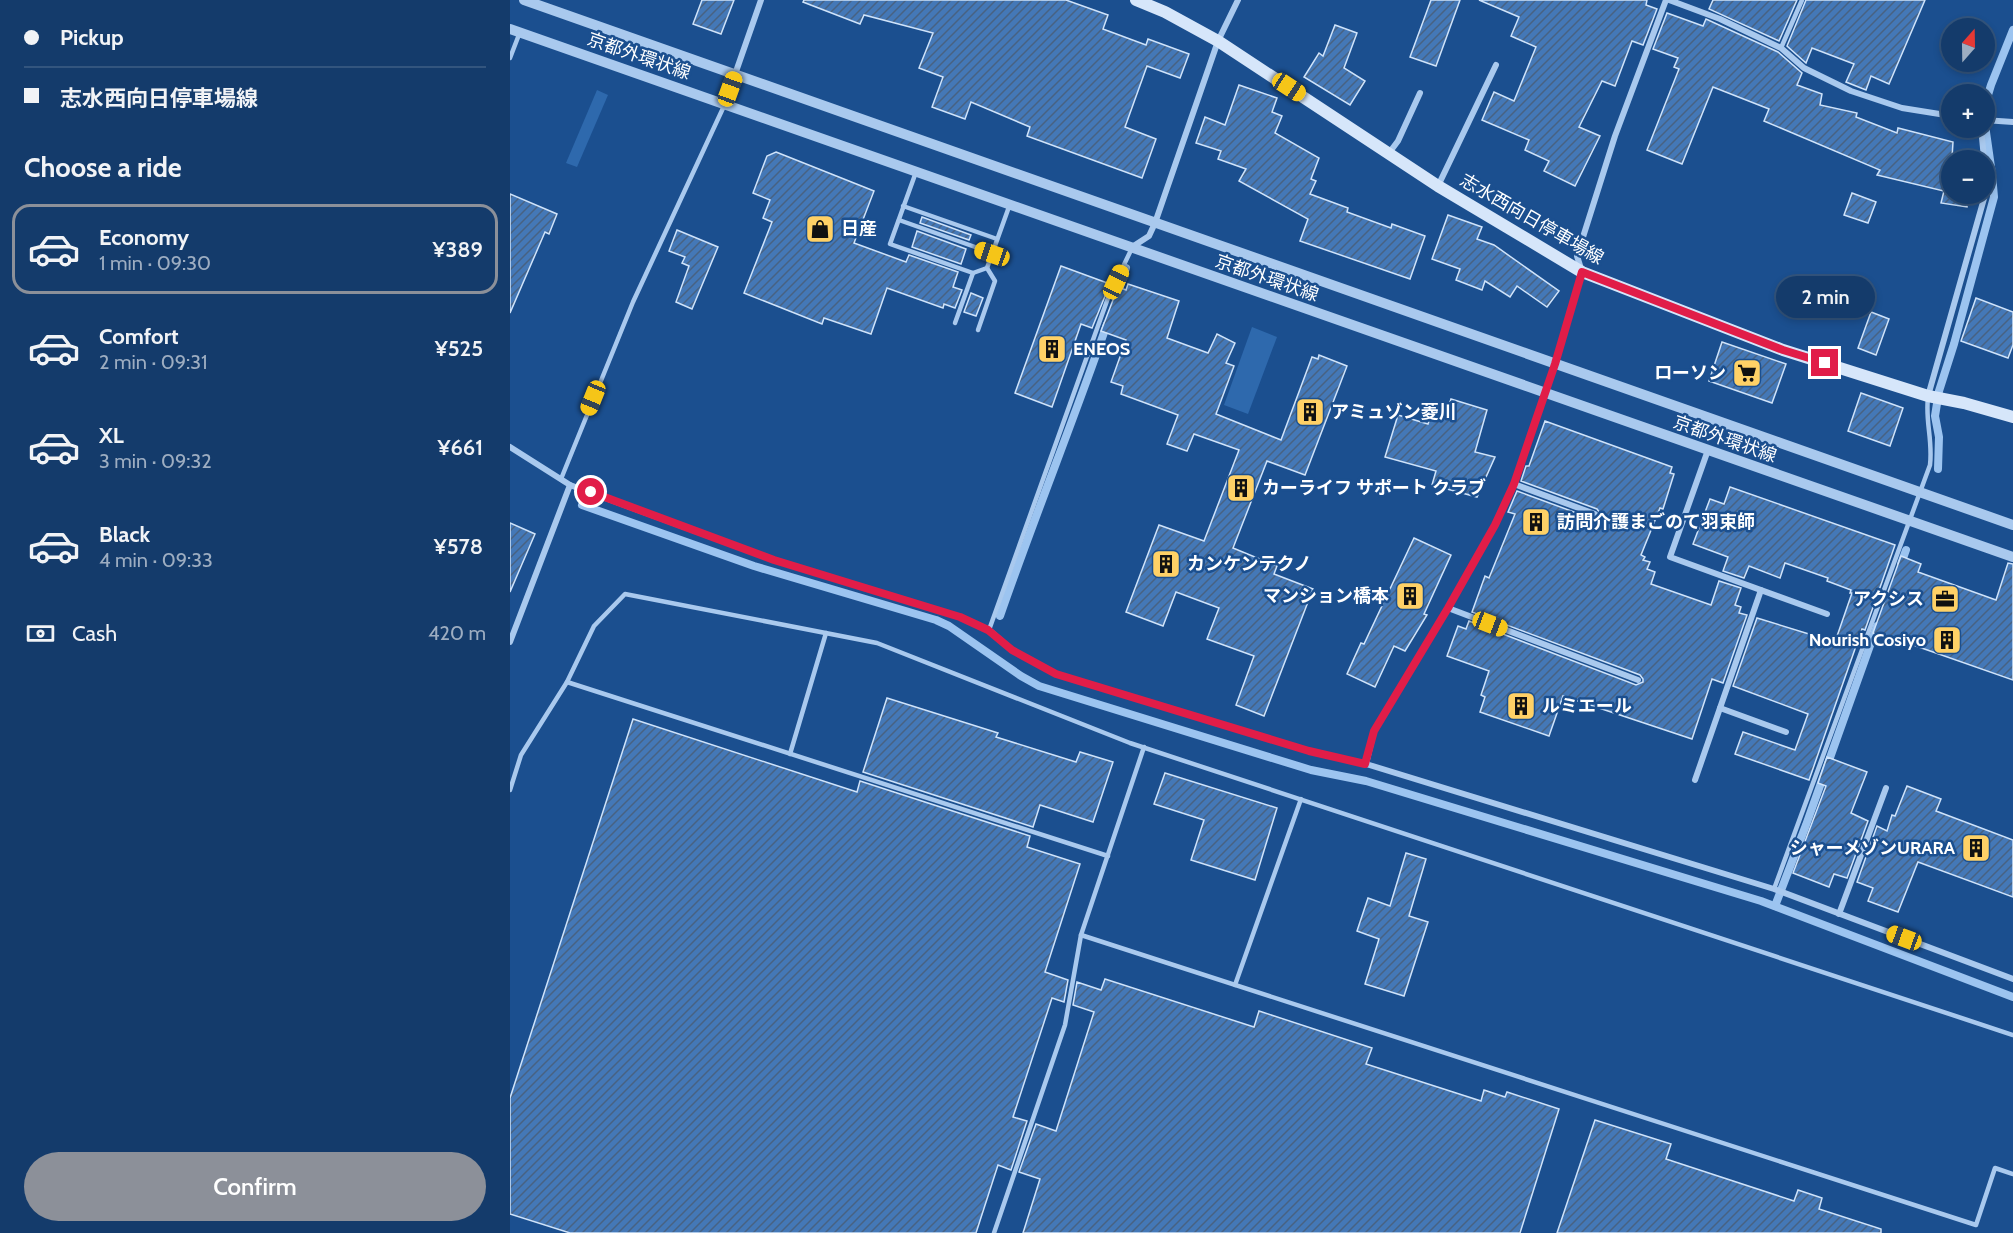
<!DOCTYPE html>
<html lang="en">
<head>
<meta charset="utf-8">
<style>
  body { margin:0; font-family:Cabin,"Noto Sans JP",sans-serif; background:#1d4271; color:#f1f3f6; height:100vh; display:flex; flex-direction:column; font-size:22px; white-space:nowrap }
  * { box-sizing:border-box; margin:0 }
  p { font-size:20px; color:#9dadc1 }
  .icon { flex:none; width:33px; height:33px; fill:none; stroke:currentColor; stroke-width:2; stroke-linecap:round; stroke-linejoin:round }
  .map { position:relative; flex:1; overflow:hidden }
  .side { display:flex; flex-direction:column; background:#143b6b; width:510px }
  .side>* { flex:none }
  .hud { display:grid; align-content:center; height:132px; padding:0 24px; background:#143b6b }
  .needle { width:39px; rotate:20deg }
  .buttons { position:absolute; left:1431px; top:18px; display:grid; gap:12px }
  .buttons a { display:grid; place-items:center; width:54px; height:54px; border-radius:50%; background:#143b6b; box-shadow:0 3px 9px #0003,0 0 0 2px #33557e; font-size:30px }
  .end { position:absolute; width:27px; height:27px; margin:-14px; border:8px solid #e11d48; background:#fff; box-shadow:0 0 0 3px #fff }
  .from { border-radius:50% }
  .bubble { position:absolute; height:42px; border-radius:21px; background:#143b6b; box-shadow:0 3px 9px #0003,0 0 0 2px #33557e; font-size:20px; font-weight:600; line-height:42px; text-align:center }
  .car { position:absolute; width:18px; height:36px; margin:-18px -9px; border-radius:8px; box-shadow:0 0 4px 2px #0007; background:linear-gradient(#f5c518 24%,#345 0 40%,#f5c518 0 76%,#345 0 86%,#f5c518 0) }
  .hud b { display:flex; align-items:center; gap:21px; height:57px; font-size:22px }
  .hud b+b { border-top:2px solid #33557e }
  .hud i { width:15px; height:15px; background:#f1f3f6 }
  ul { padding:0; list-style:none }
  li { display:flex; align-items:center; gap:18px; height:90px; margin:0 12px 9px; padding:0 12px; border:3px solid transparent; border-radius:18px }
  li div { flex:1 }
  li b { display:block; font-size:22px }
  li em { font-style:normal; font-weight:600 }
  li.current { border-color:#8c9099 }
  li>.icon { width:54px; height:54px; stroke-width:1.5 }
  h2 { padding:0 24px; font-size:27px; line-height:72px }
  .pay { display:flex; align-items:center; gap:15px; height:66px; padding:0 24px; font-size:22px }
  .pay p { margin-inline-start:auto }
  .action { display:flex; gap:12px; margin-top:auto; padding:12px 24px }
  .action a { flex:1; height:69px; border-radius:36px; background:#8c9099; color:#fff; font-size:24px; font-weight:600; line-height:69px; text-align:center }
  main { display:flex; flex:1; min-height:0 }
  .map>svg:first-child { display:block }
</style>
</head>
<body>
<main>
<section class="side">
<div class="hud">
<b><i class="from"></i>Pickup</b>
<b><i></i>志水西向日停車場線</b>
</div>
<h2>Choose a ride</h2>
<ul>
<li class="current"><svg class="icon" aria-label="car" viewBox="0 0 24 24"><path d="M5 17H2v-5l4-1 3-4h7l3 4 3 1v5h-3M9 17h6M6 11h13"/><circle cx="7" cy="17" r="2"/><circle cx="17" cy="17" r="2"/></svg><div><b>Economy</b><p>1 min · 09:30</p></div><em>¥389</em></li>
<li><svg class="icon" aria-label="car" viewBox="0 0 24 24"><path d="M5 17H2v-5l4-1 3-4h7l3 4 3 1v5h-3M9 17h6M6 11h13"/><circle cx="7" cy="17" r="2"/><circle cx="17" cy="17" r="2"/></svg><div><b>Comfort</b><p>2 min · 09:31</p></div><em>¥525</em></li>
<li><svg class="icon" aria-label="car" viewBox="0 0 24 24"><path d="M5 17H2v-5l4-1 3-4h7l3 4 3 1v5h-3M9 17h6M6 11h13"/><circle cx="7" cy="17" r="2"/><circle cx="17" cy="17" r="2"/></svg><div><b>XL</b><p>3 min · 09:32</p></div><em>¥661</em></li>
<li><svg class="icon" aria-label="car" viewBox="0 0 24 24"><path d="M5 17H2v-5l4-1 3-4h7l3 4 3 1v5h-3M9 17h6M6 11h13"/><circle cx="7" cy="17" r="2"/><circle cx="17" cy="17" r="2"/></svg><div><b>Black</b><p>4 min · 09:33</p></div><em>¥578</em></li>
</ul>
<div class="pay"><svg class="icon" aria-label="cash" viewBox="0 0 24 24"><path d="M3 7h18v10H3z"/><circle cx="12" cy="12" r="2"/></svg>Cash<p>420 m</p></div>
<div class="action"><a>Confirm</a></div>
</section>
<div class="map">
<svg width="1503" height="1233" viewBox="0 0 1503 1233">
  <defs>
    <pattern id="building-hatch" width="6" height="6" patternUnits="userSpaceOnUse" patternTransform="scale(1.5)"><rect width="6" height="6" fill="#4478b7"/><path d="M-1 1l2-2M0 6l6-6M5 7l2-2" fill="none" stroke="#486282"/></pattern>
  </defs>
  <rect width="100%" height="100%" fill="#1b4f8f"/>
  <g fill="#2e69ad">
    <path d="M 87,90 L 98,95 L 67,167 L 56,163 Z"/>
    <path d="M 742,327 L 767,337 L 738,414 L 714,405 Z"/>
  </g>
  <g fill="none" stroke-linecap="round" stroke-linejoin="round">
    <g stroke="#9cc4f0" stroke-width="8">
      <path d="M 1474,108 L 1481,85 L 1503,30"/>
      <path d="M 607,296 L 616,268"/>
      <path d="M 1428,469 L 1429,437 L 1425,416 L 1429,391 L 1444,344 L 1484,197 L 1482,174 L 1474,118"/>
      <path d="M 72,505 L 244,566 L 426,620 L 439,626 L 511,676 L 529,686 L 801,770 L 856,781 L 1251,901 L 1503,997"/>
      <path d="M 1391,564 L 1396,550"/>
      <path d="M 490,616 C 524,518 563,422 597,324"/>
      <path d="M 1265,906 L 1296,825 L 1367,626"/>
    </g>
  </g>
  <g fill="url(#building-hatch)" stroke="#cfe3fa" stroke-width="1.5">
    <path d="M 192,0 L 224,0 L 211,34 L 183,24 Z"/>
    <path d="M 294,0 L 556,0 L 598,15 L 593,29 L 636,45 L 638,39 L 679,54 L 670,78 L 637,66 L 615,127 L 646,139 L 632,178 L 517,136 L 520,127 L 461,102 L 455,119 L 422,107 L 433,77 L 409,68 L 423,33 L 354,15 L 350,24 L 293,2 Z"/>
    <path d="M 921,0 L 950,0 L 926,66 L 900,57 Z"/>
    <path d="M 969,0 L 1137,0 L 1136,5 L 1147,9 L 1133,45 L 1122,41 L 1105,86 L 1092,81 L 1069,127 L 1090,136 L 1065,186 L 1034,171 L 1039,161 L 1015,150 L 1019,140 L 972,120 L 984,92 L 1004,101 L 1026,47 L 1001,36 L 1009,17 Z"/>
    <path d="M 1203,0 L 1287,0 L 1269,41 L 1199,9 Z"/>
    <path d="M 1296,0 L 1415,0 L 1379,84 L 1361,76 L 1356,90 L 1336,82 L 1344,64 L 1302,48 L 1296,63 L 1277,46 Z"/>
    <path d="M 1157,13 L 1193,26 L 1196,19 L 1268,52 L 1292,73 L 1287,85 L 1312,94 L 1310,105 L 1347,113 L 1346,117 L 1387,133 L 1388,128 L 1443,142 L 1442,158 L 1458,160 L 1442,160 L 1442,194 L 1458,194 L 1457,207 L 1431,203 L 1434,191 L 1367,175 L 1370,170 L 1254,121 L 1259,109 L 1203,87 L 1172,164 L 1137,150 L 1169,69 L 1164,67 L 1168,58 L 1143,49 Z"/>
    <path d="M 825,25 L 847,33 L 834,68 L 855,81 L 840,105 L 794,77 L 809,53 L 813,56 Z"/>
    <path d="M 729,85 L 767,98 L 762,112 L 772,116 L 765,133 L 809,158 L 801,179 L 806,181 L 800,194 L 838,208 L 837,212 L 881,228 L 882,224 L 915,236 L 900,279 L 790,241 L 798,219 L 729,181 L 736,169 L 708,159 L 711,151 L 686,143 L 695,117 L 715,125 Z"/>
    <path d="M 266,152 L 364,191 L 344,243 L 396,262 L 399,255 L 448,272 L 443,287 L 452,290 L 445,308 L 434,304 L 433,308 L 377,288 L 361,334 L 314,318 L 312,324 L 234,293 L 262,222 L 253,218 L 260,200 L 243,193 L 257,156 Z"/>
    <path d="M 1342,193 L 1366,202 L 1358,223 L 1334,215 Z"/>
    <path d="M 0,194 L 47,214 L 39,234 L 35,232 L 0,313 Z"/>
    <path d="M 938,215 L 972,227 L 967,239 L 984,245 L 1049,291 L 1037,307 L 1007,286 L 1000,297 L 975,281 L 972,290 L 946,280 L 950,269 L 922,259 Z"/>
    <path d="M 412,217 L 461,235 L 459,240 L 410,223 Z"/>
    <path d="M 167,230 L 208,247 L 182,309 L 166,302 L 179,266 L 172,263 L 175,257 L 159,251 Z"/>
    <path d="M 407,231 L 456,249 L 451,264 L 402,247 Z"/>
    <path d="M 551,266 L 600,284 L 582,328 L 571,324 L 542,407 L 505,393 Z"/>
    <path d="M 618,284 L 669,301 L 657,338 L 698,353 L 707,334 L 725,343 L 716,363 L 724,366 L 706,414 L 771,440 L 802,357 L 808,359 L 809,355 L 837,366 L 795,475 L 757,461 L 723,548 L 767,566 L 764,574 L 803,589 L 754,716 L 726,705 L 744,656 L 697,639 L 709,608 L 666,592 L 653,626 L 616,612 L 649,525 L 694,541 L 729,450 L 684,434 L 677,451 L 657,444 L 668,415 L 611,394 L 613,386 L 601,382 L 616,340 L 591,331 L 608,287 L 616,290 Z"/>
    <path d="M 461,293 L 473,298 L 466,316 L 454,312 Z"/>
    <path d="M 1466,298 L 1503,312 L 1503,345 L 1498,358 L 1451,341 Z"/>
    <path d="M 1361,312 L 1379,319 L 1366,355 L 1348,348 Z"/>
    <path d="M 1212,342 L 1276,364 L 1262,403 L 1199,381 Z"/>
    <path d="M 1351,393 L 1393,408 L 1380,446 L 1338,431 Z"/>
    <path d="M 941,399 L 977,410 L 965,452 L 985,457 L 967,497 L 922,485 L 926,471 L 875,457 L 888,415 L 918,424 L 924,407 L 937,412 Z"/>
    <path d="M 1035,421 L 1162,467 L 1160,473 L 1164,474 L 1153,509 L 1150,508 L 1131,555 L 1135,557 L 1133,560 L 1140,562 L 1137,569 L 1145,572 L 1141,584 L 1201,605 L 1209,581 L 1231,588 L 1225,605 L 1231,607 L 1229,613 L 1237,615 L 1213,683 L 1202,679 L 1182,739 L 1053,696 L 1039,736 L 970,712 L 975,697 L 971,695 L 979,671 L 937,656 L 948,626 L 956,629 L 959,621 L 1126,685 L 1133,682 L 1133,679 L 1130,675 L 962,612 L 975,576 L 979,578 L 1005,514 L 998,512 L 1007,491 L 1083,519 L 1090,516 L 1090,513 L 1087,509 L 1011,481 L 1016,466 L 1019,466 Z"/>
    <path d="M 1220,487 L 1385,545 L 1355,630 L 1352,629 L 1299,780 L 1225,754 L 1233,732 L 1285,750 L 1298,714 L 1223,686 L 1247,618 L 1325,642 L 1342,593 L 1340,593 L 1341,590 L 1317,581 L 1318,578 L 1275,563 L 1270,578 L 1239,566 L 1234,578 L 1213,571 L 1218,557 L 1183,544 L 1200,499 L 1214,504 Z"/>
    <path d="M 0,523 L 25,534 L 0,592 Z"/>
    <path d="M 904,538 L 941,555 L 914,614 L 917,615 L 895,651 L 884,646 L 865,687 L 837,674 L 851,643 L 854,644 Z"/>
    <path d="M 1391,556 L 1411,564 L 1408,572 L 1486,600 L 1498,563 L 1503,564 L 1503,680 L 1403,645 L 1402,647 L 1363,633 Z"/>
    <path d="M 377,698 L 488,733 L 486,737 L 566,762 L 570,752 L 603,762 L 583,822 L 530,805 L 523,827 L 353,772 Z"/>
    <path d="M 123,719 L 347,792 L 350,781 L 520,836 L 517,847 L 570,864 L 535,972 L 558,980 L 554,1002 L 542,998 L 503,1117 L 517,1121 L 501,1170 L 488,1165 L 466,1233 L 60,1233 L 0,1214 L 0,1098 Z"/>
    <path d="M 1317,757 L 1357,772 L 1341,813 L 1358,821 L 1337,878 L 1324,874 L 1319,887 L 1283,873 L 1316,786 L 1308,783 Z"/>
    <path d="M 655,773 L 767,808 L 745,880 L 681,860 L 694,820 L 644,804 Z"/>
    <path d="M 1397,786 L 1431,799 L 1426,811 L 1503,840 L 1503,897 L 1408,862 L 1388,912 L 1358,901 L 1363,888 L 1347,882 L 1367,826 L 1377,831 L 1382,815 L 1385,816 Z"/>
    <path d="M 896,853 L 916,859 L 899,916 L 918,922 L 894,996 L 855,984 L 869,939 L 847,931 L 858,898 L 880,906 Z"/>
    <path d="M 595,979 L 744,1027 L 749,1011 L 862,1048 L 856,1064 L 971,1101 L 974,1090 L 995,1097 L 997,1092 L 1049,1109 L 1010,1233 L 513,1233 L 530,1179 L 509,1172 L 526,1124 L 546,1131 L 584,1012 L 563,1005 L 567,982 L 591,990 Z"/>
    <path d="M 1085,1120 L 1161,1144 L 1156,1159 L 1284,1201 L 1288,1190 L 1312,1198 L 1309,1209 L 1371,1229 L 1371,1233 L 1047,1233 Z"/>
  </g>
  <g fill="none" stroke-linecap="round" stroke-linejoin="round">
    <g stroke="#a9c9ee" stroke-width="4.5">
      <path d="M 1271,48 L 1292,0"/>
      <path d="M 0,58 L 10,32"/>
      <path d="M 406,172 L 380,244 L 463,273 L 477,268 L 500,204"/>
      <path d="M 393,206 L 487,239"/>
      <path d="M 389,220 L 482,253"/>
      <path d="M 445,323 L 463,273"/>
      <path d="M 468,330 L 485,281 L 477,268"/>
      <path d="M 51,479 L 123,302 L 214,106"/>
      <path d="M 479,630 L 598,298 L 622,248"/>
      <path d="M 57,682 L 598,856"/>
      <path d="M 280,754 L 316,633"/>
      <path d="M 0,790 L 11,755 L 57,682 L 84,626 L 115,594 L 367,643 L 620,743 L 1503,1035"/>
      <path d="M 1264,889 L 1420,465 C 1423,440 1415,421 1418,398"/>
      <path d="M 571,935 L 1466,1225 L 1485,1168 L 1503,1174"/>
      <path d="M 725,985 L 791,799"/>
      <path d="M 484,1233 L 555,1025 L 571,935 L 634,747"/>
    </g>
    <g stroke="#a9c9ee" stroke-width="6">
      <path d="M 1159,0 L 1210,19 L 1271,48 L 1294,68 L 1341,91 L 1392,108 L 1442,116"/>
      <path d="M 215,103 L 251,0"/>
      <path d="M 1474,120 L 1503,122"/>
      <path d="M 879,153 L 888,141 L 910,93"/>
      <path d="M 928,186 L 986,65"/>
      <path d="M 622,247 L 639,236 L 645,223 L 708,41 L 728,0"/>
      <path d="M 1418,396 L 1477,188 L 1471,128"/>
      <path d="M 0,447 L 60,485 L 264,560 L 450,617 L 479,630 L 502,650 L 546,674 L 799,751 L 856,764 L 1264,889 L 1503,979"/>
      <path d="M 1198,450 L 1160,557 L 1317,614"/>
      <path d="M 1004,484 L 1085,514"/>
      <path d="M 938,608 L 1128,680"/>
      <path d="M 0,642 L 60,485"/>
      <path d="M 1210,708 L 1276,732"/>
      <path d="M 856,764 L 864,731 L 938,608 L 985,525 L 1004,484 L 1045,364 L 1072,272 L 1067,256 L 1105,136 L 1156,0"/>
      <path d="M 1185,780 L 1251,590"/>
      <path d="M 1329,914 L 1376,788"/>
    </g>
    <g stroke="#a9c9ee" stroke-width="10">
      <path d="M 14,0 L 1503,525"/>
      <path d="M 0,29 L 1503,557"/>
    </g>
    <path stroke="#d6e6fa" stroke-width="12" d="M 626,0 L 655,12 L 708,41 L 928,186 L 1072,272 L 1273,350 L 1418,396 L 1454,403 L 1503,417"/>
  </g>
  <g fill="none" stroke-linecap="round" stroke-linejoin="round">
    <path stroke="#e11d48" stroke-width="8" d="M 81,492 L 264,560 L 450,617 L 478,630 L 502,650 L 546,674 L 799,751 L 855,764 L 864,731 L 938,608 L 985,525 L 1004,484 L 1045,364 L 1072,272 L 1273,350 L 1315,363"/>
  </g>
  <defs>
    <g id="shop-square" transform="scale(1.5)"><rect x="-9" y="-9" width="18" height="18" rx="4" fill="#ffd166" stroke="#1b4f8f"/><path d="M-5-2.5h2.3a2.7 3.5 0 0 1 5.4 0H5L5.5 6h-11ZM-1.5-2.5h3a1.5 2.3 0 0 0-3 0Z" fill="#111"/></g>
    <g id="building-square" transform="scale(1.5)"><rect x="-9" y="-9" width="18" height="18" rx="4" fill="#ffd166" stroke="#1b4f8f"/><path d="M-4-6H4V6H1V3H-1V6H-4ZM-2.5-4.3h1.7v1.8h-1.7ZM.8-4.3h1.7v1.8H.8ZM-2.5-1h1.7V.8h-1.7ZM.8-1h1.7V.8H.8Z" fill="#111"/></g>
    <g id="supermarket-square" transform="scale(1.5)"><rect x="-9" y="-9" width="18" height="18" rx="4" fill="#ffd166" stroke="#1b4f8f"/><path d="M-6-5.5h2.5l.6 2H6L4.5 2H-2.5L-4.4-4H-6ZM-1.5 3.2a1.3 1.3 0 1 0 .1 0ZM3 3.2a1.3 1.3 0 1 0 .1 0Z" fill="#111"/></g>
    <g id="office-square" transform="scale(1.5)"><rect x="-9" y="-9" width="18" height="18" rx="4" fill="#ffd166" stroke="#1b4f8f"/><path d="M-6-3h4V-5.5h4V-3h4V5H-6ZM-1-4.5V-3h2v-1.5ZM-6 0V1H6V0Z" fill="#111"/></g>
  </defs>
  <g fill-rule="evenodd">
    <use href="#shop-square" x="310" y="229"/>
    <use href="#building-square" x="542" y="349"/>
    <use href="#supermarket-square" x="1237" y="373"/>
    <use href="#building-square" x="800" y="412"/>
    <use href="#building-square" x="731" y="488"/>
    <use href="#building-square" x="1026" y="522"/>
    <use href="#building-square" x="656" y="564"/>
    <use href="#building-square" x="900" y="596"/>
    <use href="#office-square" x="1435" y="599"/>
    <use href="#building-square" x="1437" y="640"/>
    <use href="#building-square" x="1011" y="706"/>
    <use href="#building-square" x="1466" y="848"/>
  </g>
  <g text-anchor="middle" stroke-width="5" stroke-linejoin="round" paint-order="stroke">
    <g font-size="18" fill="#fff" stroke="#1b4f8f">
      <text transform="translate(129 56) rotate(19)" y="6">京都外環状線</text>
      <text transform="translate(1022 219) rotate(30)" y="6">志水西向日停車場線</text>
      <text transform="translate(757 278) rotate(19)" y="6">京都外環状線</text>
      <text transform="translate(1215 439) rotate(19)" y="6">京都外環状線</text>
    </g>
    <g font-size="18" font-weight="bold" fill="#fff" stroke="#1b4f8f" text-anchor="start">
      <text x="331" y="235">日産</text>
      <text x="563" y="355">ENEOS</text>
      <text x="1216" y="379" text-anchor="end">ローソン</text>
      <text x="821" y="418">アミュゾン菱川</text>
      <text x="752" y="494">カーライフ サポート クラブ</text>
      <text x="1047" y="528">訪問介護まごのて羽束師</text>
      <text x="677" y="570">カンケンテクノ</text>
      <text x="879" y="602" text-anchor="end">マンション橋本</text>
      <text x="1414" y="605" text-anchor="end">アクシス</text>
      <text x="1416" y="646" text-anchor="end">Nourish Cosiyo</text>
      <text x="1032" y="712">ルミエール</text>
      <text x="1445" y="854" text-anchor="end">シャーメゾンURARA</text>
    </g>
  </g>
</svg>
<div class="buttons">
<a><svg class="needle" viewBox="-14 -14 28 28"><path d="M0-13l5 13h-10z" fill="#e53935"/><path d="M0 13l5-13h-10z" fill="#9dadc1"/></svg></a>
<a>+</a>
<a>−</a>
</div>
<i class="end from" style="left:81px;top:492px"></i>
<i class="end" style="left:1315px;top:363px"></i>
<div class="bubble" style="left:1266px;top:276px;width:99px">2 min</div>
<i class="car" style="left:779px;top:87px;rotate:123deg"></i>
<i class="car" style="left:220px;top:89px;rotate:20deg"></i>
<i class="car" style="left:482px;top:254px;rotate:289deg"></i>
<i class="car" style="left:606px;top:282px;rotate:25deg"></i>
<i class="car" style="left:83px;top:398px;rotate:202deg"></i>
<i class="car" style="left:980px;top:624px;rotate:111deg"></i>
<i class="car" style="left:1394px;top:938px;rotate:290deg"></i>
</div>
</main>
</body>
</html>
